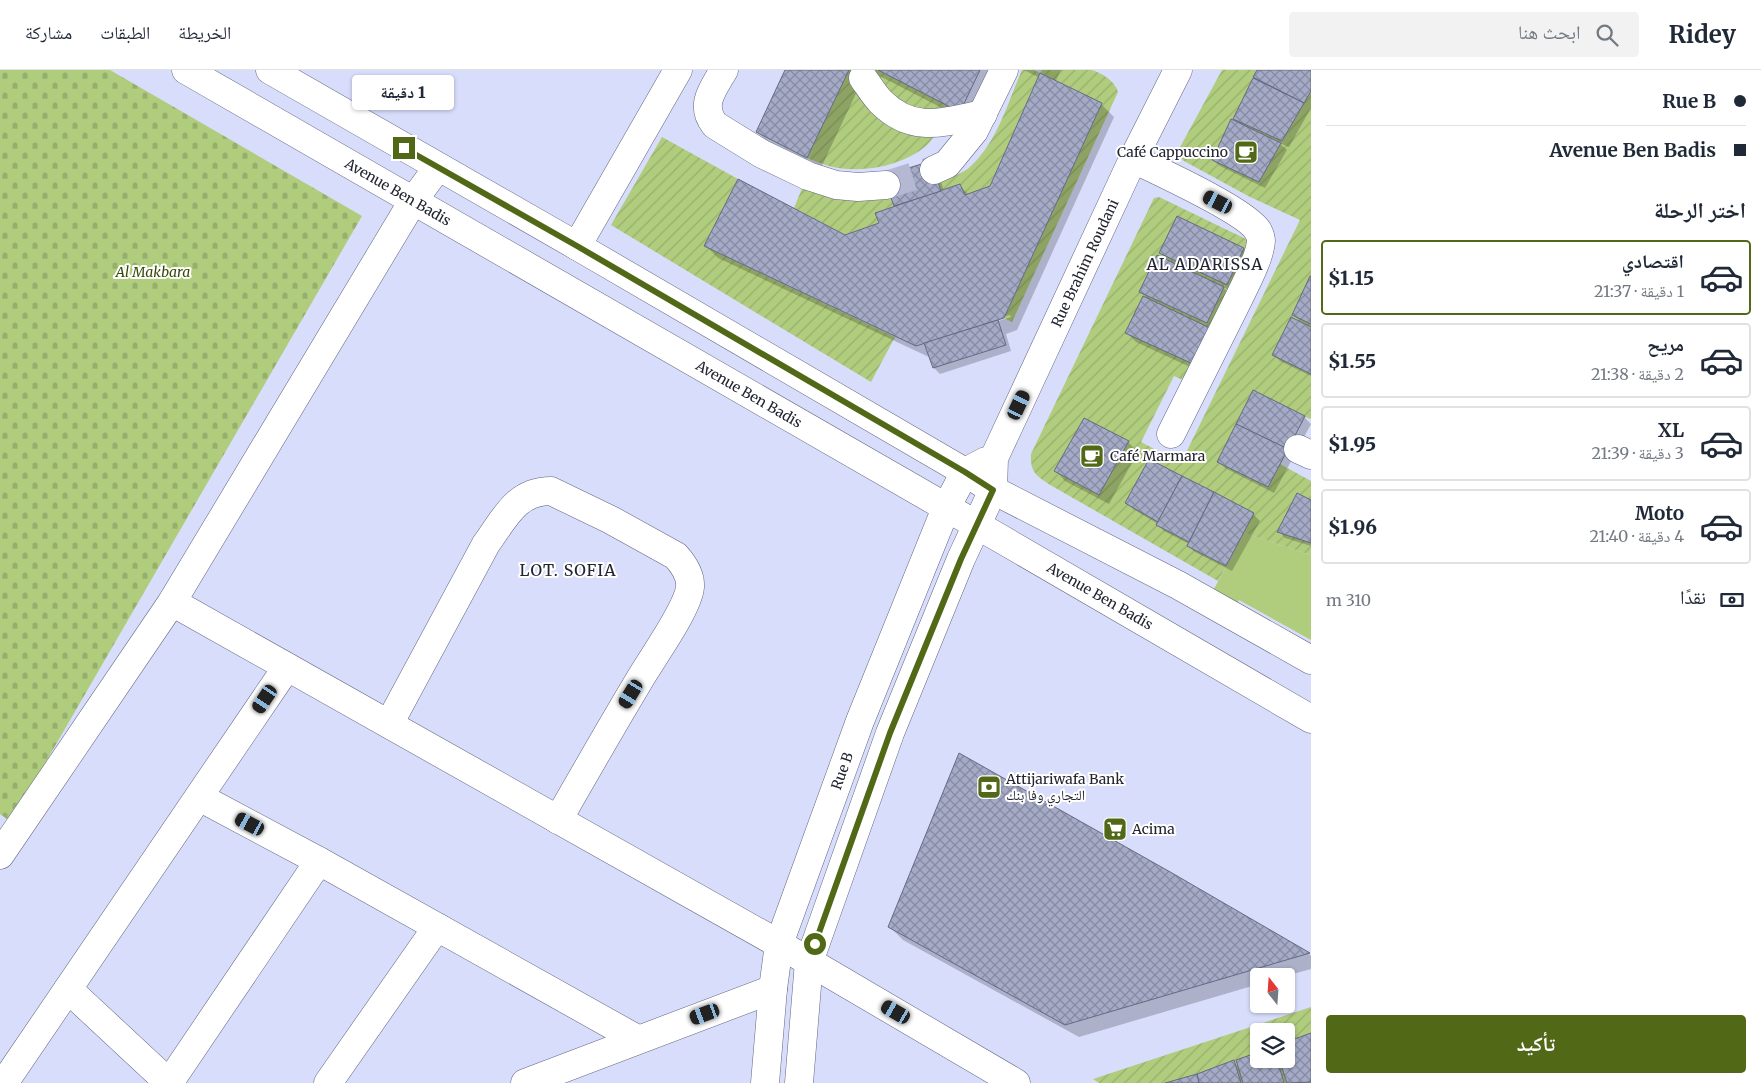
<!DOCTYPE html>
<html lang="ar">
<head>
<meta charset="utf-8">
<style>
  body { margin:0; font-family:Merriweather,"Noto Naskh Arabic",serif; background:#f2f2f3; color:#1f2937; direction:rtl; height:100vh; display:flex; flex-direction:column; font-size:19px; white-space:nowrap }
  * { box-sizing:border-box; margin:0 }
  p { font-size:16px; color:#747a83 }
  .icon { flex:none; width:28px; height:28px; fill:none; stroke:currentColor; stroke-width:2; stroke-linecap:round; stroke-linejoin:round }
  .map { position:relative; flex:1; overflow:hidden; direction:ltr }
  .panel { display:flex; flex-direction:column; background:#fff; width:450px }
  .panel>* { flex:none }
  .hud { display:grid; align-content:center; height:110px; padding:0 15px; background:#fff }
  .needle { width:32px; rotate:343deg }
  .controls { position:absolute; left:1250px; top:898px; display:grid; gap:10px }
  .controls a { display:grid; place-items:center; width:45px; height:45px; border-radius:5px; background:#fff; box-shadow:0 1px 4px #0004; font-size:25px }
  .end { position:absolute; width:22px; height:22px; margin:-11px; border:6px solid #516817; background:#fff; box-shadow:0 0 0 2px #fff }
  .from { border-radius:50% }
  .bubble { position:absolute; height:35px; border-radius:5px; background:#fff; box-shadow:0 1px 4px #0004; font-size:16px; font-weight:800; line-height:35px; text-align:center; direction:rtl }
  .car { position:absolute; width:15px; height:30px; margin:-15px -8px; border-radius:6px; box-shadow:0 0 4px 1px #0007; background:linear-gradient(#222 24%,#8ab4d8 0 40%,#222 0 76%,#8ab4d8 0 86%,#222 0) }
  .hud b { display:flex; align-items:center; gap:18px; height:48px; font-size:19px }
  .hud b+b { border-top:1px solid #e0e1e3 }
  .hud i { width:12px; height:12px; background:#1f2937 }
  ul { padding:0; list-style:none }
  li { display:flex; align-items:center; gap:15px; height:75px; margin:0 10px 8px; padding:0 5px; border:2px solid #e0e1e3; border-radius:5px }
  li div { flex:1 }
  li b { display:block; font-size:19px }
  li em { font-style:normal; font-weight:800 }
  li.active { border-color:#516817 }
  li>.icon { width:45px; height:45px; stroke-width:1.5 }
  h2 { padding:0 15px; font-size:22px; line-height:60px }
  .pay { display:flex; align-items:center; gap:12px; height:55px; padding:0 15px; font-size:19px }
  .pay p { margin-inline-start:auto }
  .cta { display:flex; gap:10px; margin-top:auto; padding:10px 15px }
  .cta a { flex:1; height:58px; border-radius:5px; background:#516817; color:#fff; font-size:20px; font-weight:800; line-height:58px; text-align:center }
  header { display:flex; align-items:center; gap:30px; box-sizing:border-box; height:70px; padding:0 25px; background:#fff; border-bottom:1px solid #e0e1e3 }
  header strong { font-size:24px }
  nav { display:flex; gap:28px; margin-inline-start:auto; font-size:18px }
  .search { width:350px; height:45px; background:#f2f2f3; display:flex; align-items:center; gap:12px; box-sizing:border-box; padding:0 18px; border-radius:5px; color:#747a83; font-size:19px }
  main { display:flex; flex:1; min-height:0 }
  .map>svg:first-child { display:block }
</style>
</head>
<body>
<header>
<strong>Ridey</strong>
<div class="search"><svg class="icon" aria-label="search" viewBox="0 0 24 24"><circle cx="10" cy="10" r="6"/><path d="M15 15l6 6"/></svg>ابحث هنا</div>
<nav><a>الخريطة</a><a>الطبقات</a><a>مشاركة</a></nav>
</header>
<main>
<section class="panel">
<div class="hud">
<b><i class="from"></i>Rue B</b>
<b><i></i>Avenue Ben Badis</b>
</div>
<h2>اختر الرحلة</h2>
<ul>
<li class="active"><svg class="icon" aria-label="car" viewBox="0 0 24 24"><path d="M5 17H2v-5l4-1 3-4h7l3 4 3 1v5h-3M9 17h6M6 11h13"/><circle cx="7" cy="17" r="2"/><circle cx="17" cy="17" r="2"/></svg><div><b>اقتصادي</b><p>1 دقيقة · 21:37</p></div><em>$1.15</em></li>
<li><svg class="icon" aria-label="car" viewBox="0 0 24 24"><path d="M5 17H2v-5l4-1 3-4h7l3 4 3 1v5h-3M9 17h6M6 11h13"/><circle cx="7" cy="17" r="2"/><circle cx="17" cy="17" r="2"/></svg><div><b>مريح</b><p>2 دقيقة · 21:38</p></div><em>$1.55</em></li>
<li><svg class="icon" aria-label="car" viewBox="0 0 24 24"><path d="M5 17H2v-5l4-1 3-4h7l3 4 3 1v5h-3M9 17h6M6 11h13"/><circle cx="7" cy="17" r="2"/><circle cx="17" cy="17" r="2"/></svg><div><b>XL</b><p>3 دقيقة · 21:39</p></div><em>$1.95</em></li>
<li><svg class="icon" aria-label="car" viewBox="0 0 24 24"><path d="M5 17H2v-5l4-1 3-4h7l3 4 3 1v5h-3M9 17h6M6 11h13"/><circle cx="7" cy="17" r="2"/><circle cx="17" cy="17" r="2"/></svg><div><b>Moto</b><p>4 دقيقة · 21:40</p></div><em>$1.96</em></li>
</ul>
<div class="pay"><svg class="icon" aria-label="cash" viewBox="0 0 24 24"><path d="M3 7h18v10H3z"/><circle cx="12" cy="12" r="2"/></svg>نقدًا<p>310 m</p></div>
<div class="cta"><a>تأكيد</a></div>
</section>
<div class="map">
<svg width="1311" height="1013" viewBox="0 0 1311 1013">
  <defs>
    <pattern id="cemetery-stones" width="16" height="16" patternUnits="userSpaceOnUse" patternTransform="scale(1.25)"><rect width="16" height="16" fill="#b0cc7d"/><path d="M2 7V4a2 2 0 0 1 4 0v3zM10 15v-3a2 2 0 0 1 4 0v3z" fill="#97af6c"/></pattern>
    <pattern id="garden-furrows" width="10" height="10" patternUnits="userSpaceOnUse" patternTransform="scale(1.25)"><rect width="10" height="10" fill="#b0cc7d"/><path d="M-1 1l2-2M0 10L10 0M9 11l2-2" fill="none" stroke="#97af6c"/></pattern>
    <pattern id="building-cross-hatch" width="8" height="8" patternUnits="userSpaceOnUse" patternTransform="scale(1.25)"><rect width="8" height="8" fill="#a5abc7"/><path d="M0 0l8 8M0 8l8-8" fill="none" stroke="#868ba2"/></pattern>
  </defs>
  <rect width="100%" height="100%" fill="#d8ddfb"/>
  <path fill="#b0cc7d" d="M 1244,463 L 1311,485 L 1311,570 L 1239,530 L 1230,545 L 1207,532 Z"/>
  <path fill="url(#cemetery-stones)" d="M 0,0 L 110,0 L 362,146 L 11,752 L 0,744 Z"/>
  <g fill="url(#garden-furrows)" fill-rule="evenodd">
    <path d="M 849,0 L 878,0 L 950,36 C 943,50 937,66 926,76 C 901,97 860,104 829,96 C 822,94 814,91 807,88 Z"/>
    <path d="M 1022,0 L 1034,0 L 1040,3 L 1042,0 C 1054,0 1081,0 1091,0 C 1101,2 1116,12 1118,22 L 1012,252 L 1004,248 L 1102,33 L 1040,3 L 990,116 L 965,125 L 960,114 L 941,121 L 938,113 C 949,108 963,104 972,95 C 998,70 1008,32 1022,0 Z"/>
    <path d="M 1222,0 L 1311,0 L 1311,349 L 1305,347 L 1280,394 L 1311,411 L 1311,485 L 1244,463 L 1218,511 L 1052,416 C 1037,406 1030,403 1031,384 L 1154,128 L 1159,127 L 1248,170 L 1250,178 L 1189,313 L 1174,306 L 1141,372 L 1181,393 L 1300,150 L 1250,127 L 1184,91 L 1179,86 L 1179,79 Z"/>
    <path d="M 662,67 L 738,109 L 704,176 L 895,267 L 871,312 L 611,155 Z"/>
    <path d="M 803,116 L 890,126 L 894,136 L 875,143 L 879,153 L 845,165 L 794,138 Z"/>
    <path d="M 1311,937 L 1311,1013 L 1099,1013 L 1093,1009 ZM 1259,961 L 1286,961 L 1286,989 L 1259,989 Z"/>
  </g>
  <g fill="#0003" fill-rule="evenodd">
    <path d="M 787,0 L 867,0 L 820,100 L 770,75 L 757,62 Z"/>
    <path d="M 868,0 L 999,0 L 973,54 Z"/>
    <path d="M 1024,0 L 1061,0 L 1055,12 L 1101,34 L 1114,47 L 1017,260 L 1006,264 L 1011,281 L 940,304 L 934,298 L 931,288 L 718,188 L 706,176 L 845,166 L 881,154 L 896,137 L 885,107 L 937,99 L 944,121 L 960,116 L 969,125 L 991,117 L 1040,8 ZM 1010,245 L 1011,247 L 998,251 L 996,249 Z"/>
    <path d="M 1258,0 L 1311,0 L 1311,38 L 1289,77 L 1279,73 L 1287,80 L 1265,118 L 1220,96 L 1213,90 L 1240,54 L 1234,48 Z"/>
    <path d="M 1178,148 L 1244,179 L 1253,189 L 1237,224 L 1223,217 L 1233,228 L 1203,303 L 1136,272 L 1126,262 L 1145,226 L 1140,222 L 1169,191 L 1161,183 Z"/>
    <path d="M 1311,208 L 1311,306 L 1280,291 L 1274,285 L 1302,253 L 1293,244 Z"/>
    <path d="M 1253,321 L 1305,348 L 1311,354 L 1274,423 L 1225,398 L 1219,392 Z"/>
    <path d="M 1085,349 L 1128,372 L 1138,382 L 1109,434 L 1065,411 L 1056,401 Z"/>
    <path d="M 1150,390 L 1253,444 L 1260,451 L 1232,501 L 1195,482 L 1188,476 L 1189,474 L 1164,461 L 1158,454 L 1133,439 L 1126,433 Z"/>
    <path d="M 1311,432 L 1311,476 L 1285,468 L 1279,461 Z"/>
    <path d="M 1172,804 L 1309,884 L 1311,886 L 1311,899 L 1286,906 L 1259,906 L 1259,914 L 1079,967 L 903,870 L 890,857 Z"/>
    <path d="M 1311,964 L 1311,1013 L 1170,1013 L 1197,1005 L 1233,992 L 1240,998 L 1259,989 L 1286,989 Z"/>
  </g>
  <g fill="url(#building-cross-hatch)" stroke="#656a83">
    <path d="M 785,0 L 849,0 L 807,88 L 756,62 Z"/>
    <path d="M 878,0 L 980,0 L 960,42 Z"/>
    <path d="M 1257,0 L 1311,0 L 1311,21 L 1304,33 L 1253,7 Z"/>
    <path d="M 1040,3 L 1102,33 L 1004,248 L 916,276 L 704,176 L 738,109 L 845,165 L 879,153 L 875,143 L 960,114 L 965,125 L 990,116 Z"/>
    <path d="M 1253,8 L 1304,33 L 1282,71 L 1233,49 Z"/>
    <path d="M 1231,49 L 1281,73 L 1259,112 L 1212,90 Z"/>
    <path d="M 931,91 L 941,121 L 894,136 L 883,106 Z"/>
    <path d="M 1177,146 L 1244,178 L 1227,215 L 1159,183 Z"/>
    <path d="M 1157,185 L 1224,217 L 1207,253 L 1139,222 Z"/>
    <path d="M 1310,206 L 1311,206 L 1311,254 L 1292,245 Z"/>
    <path d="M 1143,226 L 1210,258 L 1193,294 L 1125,263 Z"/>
    <path d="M 1291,247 L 1311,257 L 1311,304 L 1272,285 Z"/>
    <path d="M 998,250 L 1006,275 L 933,298 L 924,273 Z"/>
    <path d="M 1253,320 L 1305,346 L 1288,379 L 1236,354 Z"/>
    <path d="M 1084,348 L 1129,371 L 1099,425 L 1054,401 Z"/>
    <path d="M 1236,354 L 1288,379 L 1268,417 L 1217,392 Z"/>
    <path d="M 1149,389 L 1182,406 L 1158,452 L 1125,433 Z"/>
    <path d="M 1182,406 L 1214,422 L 1189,472 L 1156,455 Z"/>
    <path d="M 1214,422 L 1254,443 L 1226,496 L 1187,476 Z"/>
    <path d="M 1297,423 L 1311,430 L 1311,473 L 1277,462 Z"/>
    <path d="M 959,683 L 1172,803 L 1310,883 L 1065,955 L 888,857 Z"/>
    <path d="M 1311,963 L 1311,1012 L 1287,1013 L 1279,989 L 1286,989 L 1286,972 Z"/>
    <path d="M 1259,982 L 1259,989 L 1277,989 L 1284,1013 L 1243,1013 L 1236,990 Z"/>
    <path d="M 1234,990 L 1241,1013 L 1199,1013 L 1197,1004 Z"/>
    <path d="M 1197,1004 L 1199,1013 L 1165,1013 Z"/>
  </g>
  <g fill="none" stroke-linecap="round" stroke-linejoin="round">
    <path stroke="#b4b8d2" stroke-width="28" stroke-dasharray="28 14" stroke-linecap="butt" d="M 886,115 L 934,100"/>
    <g stroke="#626680" stroke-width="29">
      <g id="minor">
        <path d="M 724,0 C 713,19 699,35 715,55 L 762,84 L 808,106 L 836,115 L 858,117 L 886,115"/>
        <path d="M 863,8 C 869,16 874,25 881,32 C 913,64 944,52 983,44"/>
        <path d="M 1133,89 C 1158,101 1246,141 1258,161 C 1259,163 1261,168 1261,171 C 1260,189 1242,221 1234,238 C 1213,280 1192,322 1171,364"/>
        <path d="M 934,100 L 947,94 L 974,61 L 1004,0"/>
        <path d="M 577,176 L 678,0"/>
        <path d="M 1298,379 L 1311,385"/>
        <path d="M 172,532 L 779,874 L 1016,1013"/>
        <path d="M 389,654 L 486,474 C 505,448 516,421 551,421 L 611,450 L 676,486 C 684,495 691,505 690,517 C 688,538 655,584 643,604 C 614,652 586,701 558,750"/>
        <path d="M 199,727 L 319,791 L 637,969"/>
        <path d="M 0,785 L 172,532 L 413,131 L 438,97"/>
        <path d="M 68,919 L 169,1013"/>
        <path d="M 4,1013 L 287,597"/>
        <path d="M 169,1013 L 319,791"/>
        <path d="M 328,1013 L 437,857"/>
        <path d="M 525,1013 L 773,919"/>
        <path d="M 765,1013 L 773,919 L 779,874 L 860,651 L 946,438 L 965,402 L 986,391"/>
        <path d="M 799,1013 L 809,892 L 890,663 L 961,489 L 993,420 L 994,388 L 1133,89 L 1178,0"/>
      </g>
    </g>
    <g stroke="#626680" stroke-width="29">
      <g id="major">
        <path d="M 186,0 L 977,455 L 1311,649"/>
        <path d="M 270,0 L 577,176 L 965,402 L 993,420 L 1178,515 L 1311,590"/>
      </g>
    </g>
    <use href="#minor" stroke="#fff" stroke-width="28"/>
    <use href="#major" stroke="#fff" stroke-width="28"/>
  </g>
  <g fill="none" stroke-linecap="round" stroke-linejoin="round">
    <path stroke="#516817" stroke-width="6" d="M 404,78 L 577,176 L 965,402 L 993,420 L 961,489 L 890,663 L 815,874"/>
  </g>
  <defs>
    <g id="cafe-square" transform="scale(1.25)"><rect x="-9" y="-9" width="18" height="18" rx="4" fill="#516817" stroke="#fff"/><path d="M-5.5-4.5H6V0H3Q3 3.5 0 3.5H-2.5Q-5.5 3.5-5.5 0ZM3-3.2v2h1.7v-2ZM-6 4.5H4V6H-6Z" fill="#fff"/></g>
    <g id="bank-square" transform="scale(1.25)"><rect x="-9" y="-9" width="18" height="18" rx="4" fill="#516817" stroke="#fff"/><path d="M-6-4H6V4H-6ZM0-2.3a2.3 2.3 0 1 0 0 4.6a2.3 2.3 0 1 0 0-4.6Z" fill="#fff"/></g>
    <g id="supermarket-square" transform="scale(1.25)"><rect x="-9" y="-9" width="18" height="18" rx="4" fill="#516817" stroke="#fff"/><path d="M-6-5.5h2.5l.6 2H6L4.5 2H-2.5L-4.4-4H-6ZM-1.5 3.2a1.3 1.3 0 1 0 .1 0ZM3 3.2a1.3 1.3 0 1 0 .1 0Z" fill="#fff"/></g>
  </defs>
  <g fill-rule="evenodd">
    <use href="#cafe-square" x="1246" y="82"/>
    <use href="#cafe-square" x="1092" y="386"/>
    <use href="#bank-square" x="989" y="717"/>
    <use href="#supermarket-square" x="1115" y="759"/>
  </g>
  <g text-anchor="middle" stroke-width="4" stroke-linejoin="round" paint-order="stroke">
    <g font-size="14" fill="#22242f" stroke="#fff" text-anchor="start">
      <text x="1228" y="87" text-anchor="end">Café Cappuccino</text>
      <text x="1110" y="391">Café Marmara</text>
      <text x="1006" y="714">Attijariwafa Bank<tspan x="1006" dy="16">التجاري وفا بنك</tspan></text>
      <text x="1132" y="764">Acima</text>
    </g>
    <g font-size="14" fill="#22242f" stroke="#fff">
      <text transform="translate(398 122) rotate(30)" y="5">Avenue Ben Badis</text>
      <text transform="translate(1085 193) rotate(-65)" y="5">Rue Brahim Roudani</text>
      <text transform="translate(749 324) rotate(30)" y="5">Avenue Ben Badis</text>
      <text transform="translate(1100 526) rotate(30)" y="5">Avenue Ben Badis</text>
      <text transform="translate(842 701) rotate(-70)" y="5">Rue B</text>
    </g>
    <g font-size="14" font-style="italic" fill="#364804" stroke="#fff">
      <text x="153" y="207">Al Makbara</text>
    </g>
    <g font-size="16" letter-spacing="1" fill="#22242f" stroke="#fff">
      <text x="1205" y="200">AL ADARISSA</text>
      <text x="568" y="506">LOT. SOFIA</text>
    </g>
  </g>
</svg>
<div class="controls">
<a><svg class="needle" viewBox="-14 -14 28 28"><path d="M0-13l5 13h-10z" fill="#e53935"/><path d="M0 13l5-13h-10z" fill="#747a83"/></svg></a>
<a><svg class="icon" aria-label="layers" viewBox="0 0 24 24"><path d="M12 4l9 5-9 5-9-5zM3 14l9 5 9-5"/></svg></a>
</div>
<i class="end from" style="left:815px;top:874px"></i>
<i class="end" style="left:404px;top:78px"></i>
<div class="bubble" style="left:352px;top:5px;width:102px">1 دقيقة</div>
<i class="car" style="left:1218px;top:132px;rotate:297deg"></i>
<i class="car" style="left:1019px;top:335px;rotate:25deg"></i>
<i class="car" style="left:631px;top:624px;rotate:211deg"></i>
<i class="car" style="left:265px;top:629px;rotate:214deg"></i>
<i class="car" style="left:250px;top:754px;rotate:298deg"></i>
<i class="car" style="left:896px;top:942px;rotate:300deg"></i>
<i class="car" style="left:705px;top:944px;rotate:250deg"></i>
</div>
</main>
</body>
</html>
